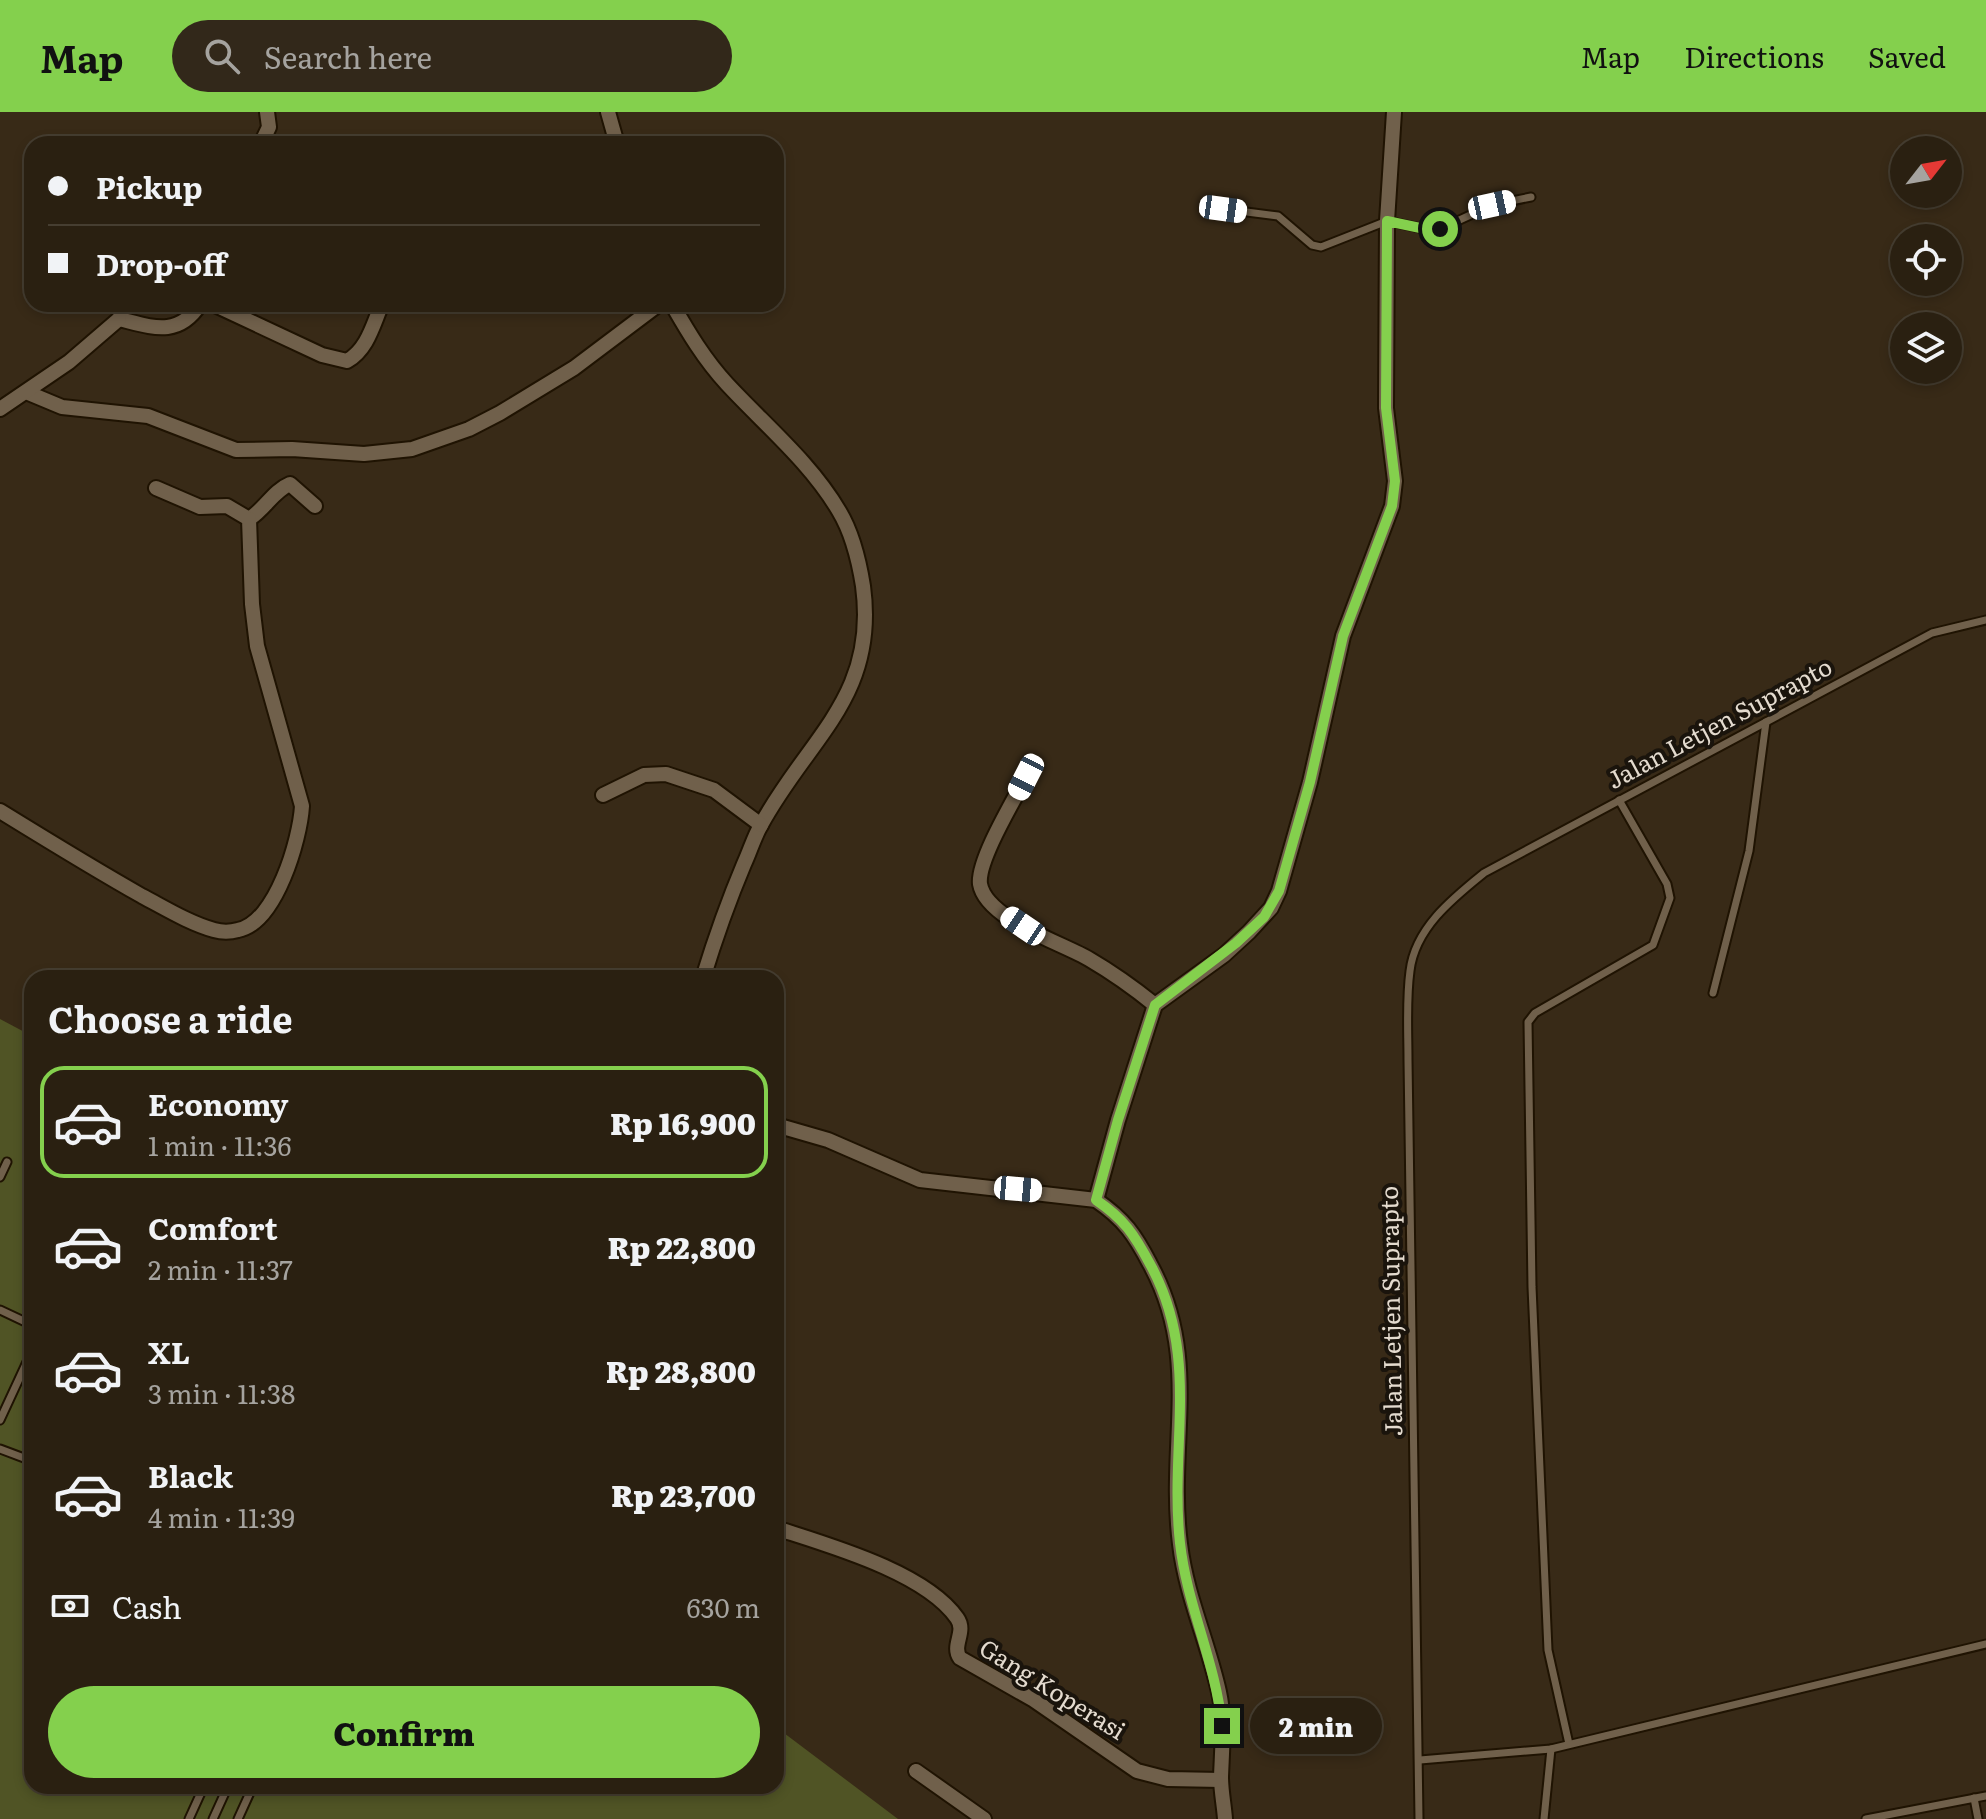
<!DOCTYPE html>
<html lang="en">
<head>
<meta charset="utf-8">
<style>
  body { margin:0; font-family:Literata,serif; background:#32281a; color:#f1f3f6; height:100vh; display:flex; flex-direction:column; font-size:30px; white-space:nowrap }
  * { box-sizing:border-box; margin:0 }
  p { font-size:26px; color:#a5a39f }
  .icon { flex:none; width:44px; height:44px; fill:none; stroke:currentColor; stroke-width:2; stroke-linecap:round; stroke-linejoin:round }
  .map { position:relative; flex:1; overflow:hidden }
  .details { position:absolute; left:24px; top:858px; width:760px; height:824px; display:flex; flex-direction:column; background:#2a2011; border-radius:24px; box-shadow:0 4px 12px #0003,0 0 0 2px #463e31 }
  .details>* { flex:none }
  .top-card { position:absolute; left:24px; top:24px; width:760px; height:176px; border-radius:24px; box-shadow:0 4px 12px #0003,0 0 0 2px #463e31; display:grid; align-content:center; height:176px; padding:0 24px; background:#2a2011 }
  .needle { width:52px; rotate:59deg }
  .buttons { position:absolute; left:1890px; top:24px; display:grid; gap:16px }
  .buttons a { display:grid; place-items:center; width:72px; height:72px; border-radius:50%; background:#2a2011; box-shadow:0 4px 12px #0003,0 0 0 2px #463e31; font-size:40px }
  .end { position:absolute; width:36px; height:36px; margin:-18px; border:10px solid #84d04d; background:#111; box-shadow:0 0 0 4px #111 }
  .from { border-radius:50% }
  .bubble { position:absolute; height:56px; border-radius:28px; background:#2a2011; box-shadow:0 4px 12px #0003,0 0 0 2px #463e31; font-size:26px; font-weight:800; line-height:56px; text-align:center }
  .car { position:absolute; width:24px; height:48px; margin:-24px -12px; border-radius:10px; box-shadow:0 0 6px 2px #0007; background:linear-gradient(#fff 24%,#345 0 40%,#fff 0 76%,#345 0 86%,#fff 0) }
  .top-card b { display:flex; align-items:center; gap:28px; height:76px; font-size:30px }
  .top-card b+b { border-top:2px solid #463e31 }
  .top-card i { width:20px; height:20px; background:#f1f3f6 }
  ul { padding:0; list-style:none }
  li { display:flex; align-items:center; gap:24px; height:112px; margin:0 16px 12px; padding:0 8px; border:4px solid transparent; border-radius:24px }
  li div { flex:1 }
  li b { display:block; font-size:30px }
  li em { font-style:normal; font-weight:800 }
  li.current { border-color:#84d04d }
  li>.icon { width:72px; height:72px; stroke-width:1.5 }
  h2 { padding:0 24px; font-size:36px; line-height:96px }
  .pay { display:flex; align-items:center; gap:20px; height:88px; padding:0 24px; font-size:30px }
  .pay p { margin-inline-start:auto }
  .primary-button { display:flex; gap:16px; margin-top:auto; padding:16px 24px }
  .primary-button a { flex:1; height:92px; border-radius:48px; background:#84d04d; color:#111; font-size:32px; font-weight:800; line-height:92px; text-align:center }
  header { display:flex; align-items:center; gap:48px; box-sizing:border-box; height:112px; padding:0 40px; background:#84d04d; color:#111 }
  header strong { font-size:38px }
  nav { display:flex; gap:44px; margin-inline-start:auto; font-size:28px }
  .search { width:560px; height:72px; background:#32281a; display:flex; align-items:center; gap:20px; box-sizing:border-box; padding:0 28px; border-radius:44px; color:#a5a39f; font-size:30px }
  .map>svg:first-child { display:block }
</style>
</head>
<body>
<header>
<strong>Map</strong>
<div class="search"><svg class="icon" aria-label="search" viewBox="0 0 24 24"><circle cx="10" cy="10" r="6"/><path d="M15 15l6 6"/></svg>Search here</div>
<nav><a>Map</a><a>Directions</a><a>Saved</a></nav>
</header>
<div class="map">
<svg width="1986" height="1707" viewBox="0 0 1986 1707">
  <rect width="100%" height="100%" fill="#382a17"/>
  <path fill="#505425" d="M 0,907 L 32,924 L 32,1674 L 776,1674 L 776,1615 L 898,1707 L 0,1707 Z"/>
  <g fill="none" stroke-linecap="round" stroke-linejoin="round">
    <g stroke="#1f1302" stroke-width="11">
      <g id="service">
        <path d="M 1223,97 L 1278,104 L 1312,133 L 1321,135 L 1387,109 L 1425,117 L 1440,117 L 1492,93 L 1531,85"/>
        <path d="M 1713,881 L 1749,739 L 1766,610"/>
        <path d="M 0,1065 L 7,1050"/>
        <path d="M 0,1198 L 32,1213"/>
        <path d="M 0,1308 L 32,1239"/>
        <path d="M 0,1337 L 32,1349"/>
        <path d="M 1569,1632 L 1548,1538 L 1532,1175 L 1528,910 L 1535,901 L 1653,833 L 1670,786 L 1667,772 L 1619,688"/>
        <path d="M 1420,1648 L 1551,1637 L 1986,1532"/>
        <path d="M 1974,1686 L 1978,1707"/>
        <path d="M 189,1707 L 204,1674"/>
        <path d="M 213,1707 L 228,1674"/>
        <path d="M 238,1707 L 253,1674"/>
        <path d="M 1419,1707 L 1408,948 C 1408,919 1406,888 1410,859 C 1415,816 1453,786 1484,761 L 1932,521 L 1986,508"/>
        <path d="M 1544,1707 L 1551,1637"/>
        <path d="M 1866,1707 L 1986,1684"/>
      </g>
    </g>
    <g stroke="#1f1302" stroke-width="18">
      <g id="minor">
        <path d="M 608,0 L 617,32"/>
        <path d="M 261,32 L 269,15 L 267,0"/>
        <path d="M 213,192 L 322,243 L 347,249 C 368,237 373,212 382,192"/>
        <path d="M 672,192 C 688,220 704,247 727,272 C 765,313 811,351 839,399 C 853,422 859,449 863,474 C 878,585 808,626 761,713 C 754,725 750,739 744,752 C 728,790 715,827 703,866"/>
        <path d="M 119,207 C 152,215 178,226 200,192"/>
        <path d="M 26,280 L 62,295 L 148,304 L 236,338 L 292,337 L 364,342 L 412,337 L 469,317 L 500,301 L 574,256 L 659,192"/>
        <path d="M 0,297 L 69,250 L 119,207"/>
        <path d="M 249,407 C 265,397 273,379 290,372 L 315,394"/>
        <path d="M 1026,665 C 1014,688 977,749 980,772 C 986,807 1062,831 1089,847 C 1113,861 1134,876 1155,893"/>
        <path d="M 603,683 L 644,663 L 666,662 L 714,678 L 761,713"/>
        <path d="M 0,699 C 47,728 94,757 142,784 C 165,796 189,811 214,818 C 221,820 231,820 238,818 C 276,811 300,727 302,694 L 257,534 L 252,492 L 249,407 L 227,394 L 200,395 L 156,376"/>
        <path d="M 776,1013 L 828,1028 L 920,1068 L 1096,1088 C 1124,1107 1135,1123 1150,1152 C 1202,1247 1167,1332 1180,1432 C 1186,1483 1208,1530 1219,1580 C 1225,1607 1222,1636 1221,1665 C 1221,1679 1224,1693 1225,1707"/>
        <path d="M 1096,1088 L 1118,1008 L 1155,893 L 1224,843 L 1249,820 L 1271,796 L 1279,779 L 1310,670 L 1343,524 L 1392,394 L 1395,369 L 1386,296 L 1387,109 L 1394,0"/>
        <path d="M 776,1416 C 828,1433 925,1460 957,1506 C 967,1520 951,1533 960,1546 L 1034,1588 L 1137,1659 L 1168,1667 L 1221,1668"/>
        <path d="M 916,1659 L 984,1707"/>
      </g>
    </g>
    <use href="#service" stroke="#70604b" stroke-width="7"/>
    <use href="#minor" stroke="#70604b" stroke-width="14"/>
  </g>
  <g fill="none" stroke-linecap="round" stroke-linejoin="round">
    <path stroke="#84d04d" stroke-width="10" d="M 1222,1614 C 1216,1551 1187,1494 1180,1431 C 1169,1332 1201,1245 1150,1152 C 1134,1122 1124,1107 1096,1088 L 1118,1008 L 1155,893 L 1236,831 L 1264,805 L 1279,779 L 1310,670 L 1343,524 L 1392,394 L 1395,369 L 1386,296 L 1387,109 L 1425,117 L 1440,117"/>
  </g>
  <g text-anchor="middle" stroke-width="8" stroke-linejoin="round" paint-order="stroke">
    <g font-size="24" fill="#e4dbcf" stroke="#1a140c">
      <text transform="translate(1720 612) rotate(-28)" y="8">Jalan Letjen Suprapto</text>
      <text transform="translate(1392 1199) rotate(-91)" y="8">Jalan Letjen Suprapto</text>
      <text transform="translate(1052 1578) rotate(32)" y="8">Gang Koperasi</text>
    </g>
  </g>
</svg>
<div class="buttons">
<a><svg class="needle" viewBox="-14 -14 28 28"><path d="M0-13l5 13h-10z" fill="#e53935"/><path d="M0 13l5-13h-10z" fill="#a5a39f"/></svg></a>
<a><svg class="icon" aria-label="locate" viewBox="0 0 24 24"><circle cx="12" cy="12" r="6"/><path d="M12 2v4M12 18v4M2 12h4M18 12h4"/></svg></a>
<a><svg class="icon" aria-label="layers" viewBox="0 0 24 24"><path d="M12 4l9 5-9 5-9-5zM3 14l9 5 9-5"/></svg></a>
</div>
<i class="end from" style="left:1440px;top:117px"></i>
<i class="end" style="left:1222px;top:1614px"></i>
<div class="bubble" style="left:1250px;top:1586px;width:132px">2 min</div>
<i class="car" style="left:1492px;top:93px;rotate:78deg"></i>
<i class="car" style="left:1223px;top:97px;rotate:98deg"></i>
<i class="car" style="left:1026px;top:665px;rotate:207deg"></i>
<i class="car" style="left:1023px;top:814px;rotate:304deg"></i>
<i class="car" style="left:1018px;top:1077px;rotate:95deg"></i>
<div class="top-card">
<b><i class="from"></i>Pickup</b>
<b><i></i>Drop-off</b>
</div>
<section class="details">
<h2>Choose a ride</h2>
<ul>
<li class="current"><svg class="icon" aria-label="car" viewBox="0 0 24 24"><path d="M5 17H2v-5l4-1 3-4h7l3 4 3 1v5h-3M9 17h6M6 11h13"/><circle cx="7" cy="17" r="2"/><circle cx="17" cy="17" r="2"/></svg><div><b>Economy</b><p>1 min · 11:36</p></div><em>Rp 16,900</em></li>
<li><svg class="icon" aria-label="car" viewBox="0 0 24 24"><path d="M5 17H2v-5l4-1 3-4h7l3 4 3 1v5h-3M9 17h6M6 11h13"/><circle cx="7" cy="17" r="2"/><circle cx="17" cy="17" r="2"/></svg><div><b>Comfort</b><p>2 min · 11:37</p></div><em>Rp 22,800</em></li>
<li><svg class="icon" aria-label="car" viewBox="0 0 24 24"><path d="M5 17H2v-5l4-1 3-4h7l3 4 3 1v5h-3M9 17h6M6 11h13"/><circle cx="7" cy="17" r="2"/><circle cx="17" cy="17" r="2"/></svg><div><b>XL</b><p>3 min · 11:38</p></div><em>Rp 28,800</em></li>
<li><svg class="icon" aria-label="car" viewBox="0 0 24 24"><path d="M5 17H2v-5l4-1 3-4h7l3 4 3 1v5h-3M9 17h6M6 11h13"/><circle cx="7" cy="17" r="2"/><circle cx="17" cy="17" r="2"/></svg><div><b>Black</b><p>4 min · 11:39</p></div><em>Rp 23,700</em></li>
</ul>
<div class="pay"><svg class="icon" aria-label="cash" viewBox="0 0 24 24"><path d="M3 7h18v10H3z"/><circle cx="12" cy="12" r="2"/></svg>Cash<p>630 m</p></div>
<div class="primary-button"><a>Confirm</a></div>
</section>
</div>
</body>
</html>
